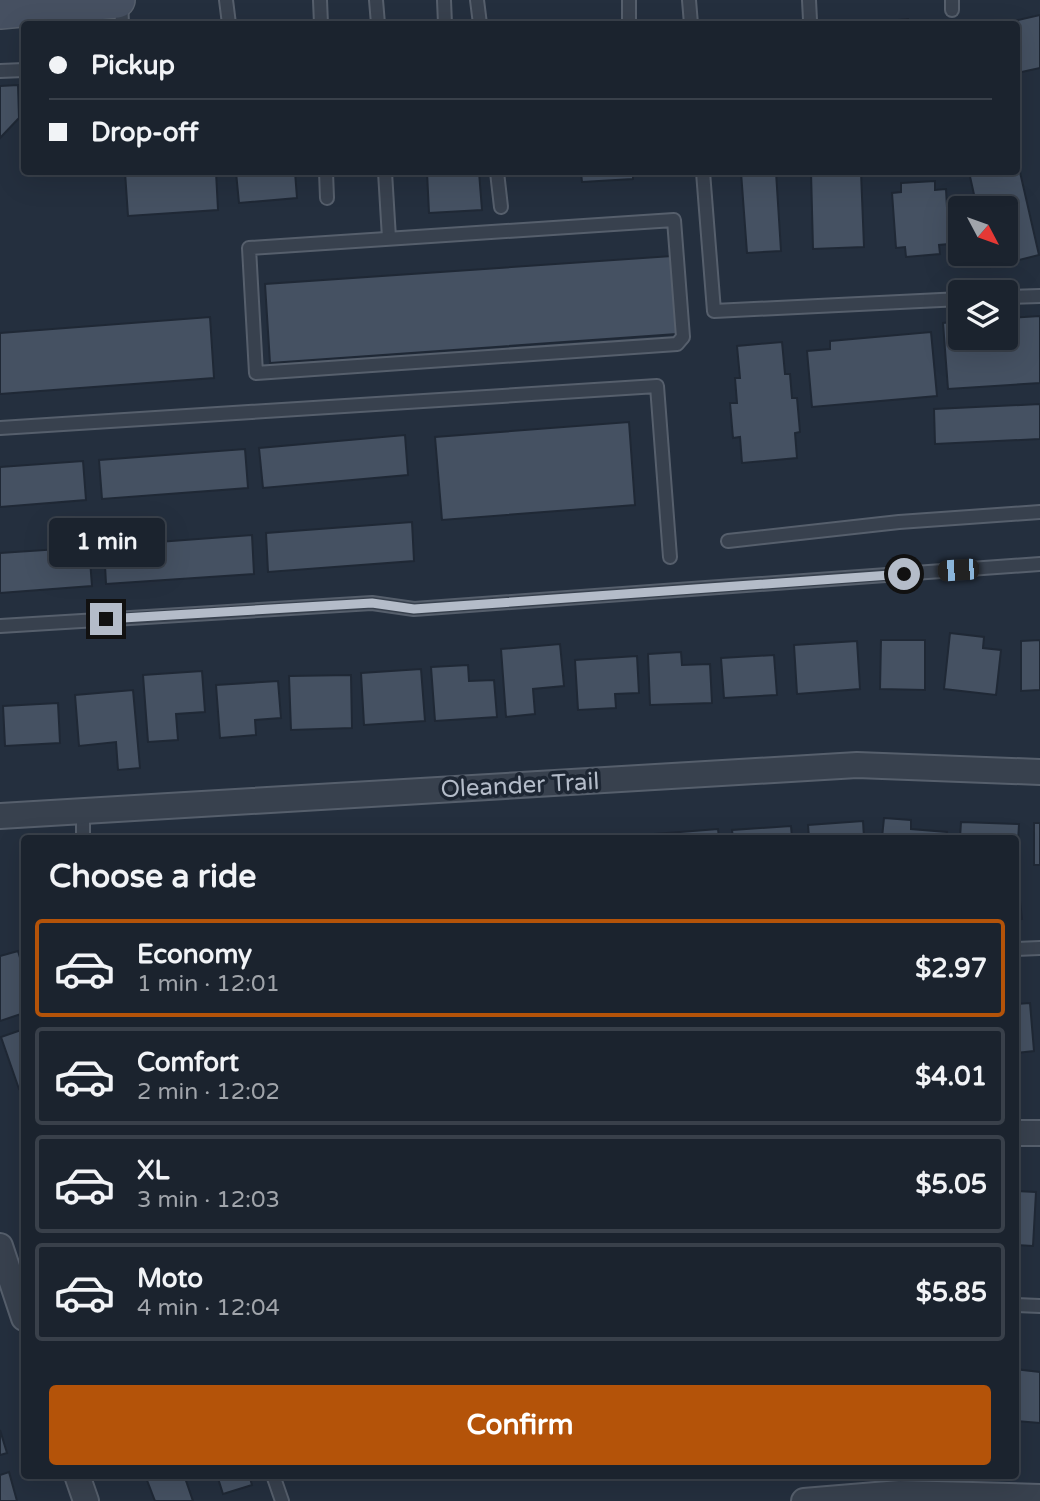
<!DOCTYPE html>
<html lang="en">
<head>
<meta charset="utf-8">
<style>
  body { margin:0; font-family:"Varela Round",sans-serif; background:#282f3a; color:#f1f3f6; height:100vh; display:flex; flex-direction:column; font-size:26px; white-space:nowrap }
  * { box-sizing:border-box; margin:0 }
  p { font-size:23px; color:#a0a4aa }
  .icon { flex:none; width:38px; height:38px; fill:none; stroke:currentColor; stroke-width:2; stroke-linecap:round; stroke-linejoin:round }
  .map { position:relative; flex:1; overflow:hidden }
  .side { position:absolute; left:21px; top:835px; width:998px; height:644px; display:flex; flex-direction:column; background:#1b232e; border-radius:7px; box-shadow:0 7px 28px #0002,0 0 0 2px #39404a }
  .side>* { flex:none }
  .banner { position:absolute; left:21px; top:21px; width:999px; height:154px; border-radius:7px; box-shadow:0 7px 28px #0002,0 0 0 2px #39404a; display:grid; align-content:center; height:154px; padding:0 28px; background:#1b232e }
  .needle { width:46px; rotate:131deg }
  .buttons { position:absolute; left:948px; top:196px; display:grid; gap:14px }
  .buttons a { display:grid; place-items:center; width:70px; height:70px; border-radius:7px; background:#1b232e; box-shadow:0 7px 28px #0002,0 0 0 2px #39404a; font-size:35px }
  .end { position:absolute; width:32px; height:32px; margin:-16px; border:9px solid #b4bcc9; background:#111; box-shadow:0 0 0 4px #111 }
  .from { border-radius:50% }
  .bubble { position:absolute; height:49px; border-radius:7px; background:#1b232e; box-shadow:0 7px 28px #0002,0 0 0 2px #39404a; font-size:23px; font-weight:700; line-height:49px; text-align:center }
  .car { position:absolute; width:21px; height:42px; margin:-21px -10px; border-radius:9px; box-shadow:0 0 5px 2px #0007; background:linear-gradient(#222 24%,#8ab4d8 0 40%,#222 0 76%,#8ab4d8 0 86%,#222 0) }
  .banner b { display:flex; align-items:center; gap:24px; height:66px; font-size:26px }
  .banner b+b { border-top:2px solid #39404a }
  .banner i { width:18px; height:18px; background:#f1f3f6 }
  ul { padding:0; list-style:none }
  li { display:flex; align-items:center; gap:21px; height:98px; margin:0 14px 10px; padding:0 14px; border:4px solid #39404a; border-radius:7px }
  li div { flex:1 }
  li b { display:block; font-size:26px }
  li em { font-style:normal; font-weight:700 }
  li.active { border-color:#b45309 }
  li>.icon { width:63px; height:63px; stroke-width:1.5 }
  h2 { padding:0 28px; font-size:32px; line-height:84px }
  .primary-button { display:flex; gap:14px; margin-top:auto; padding:14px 28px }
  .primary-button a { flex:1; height:80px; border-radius:7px; background:#b45309; color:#fff; font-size:28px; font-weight:700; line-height:80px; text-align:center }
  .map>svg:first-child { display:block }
</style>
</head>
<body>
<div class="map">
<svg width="1040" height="1501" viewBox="0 0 1040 1501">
  <rect width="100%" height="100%" fill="#242f3e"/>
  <g fill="#455162" stroke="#1f2835" stroke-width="2">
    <path d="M 1040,15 L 1040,68 L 1017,73 L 1017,24 L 1000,24 Z"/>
    <path d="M 908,19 L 908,24 L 866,24 L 866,23 Z"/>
    <path d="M 18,85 L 19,118 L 0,138 L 0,86 Z"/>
    <path d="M 1017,159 L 1039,255 L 991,267 L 988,254 L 1006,254 L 1006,208 L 977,208 L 969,172 L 1017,172 Z"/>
    <path d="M 125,172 L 216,172 L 218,210 L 128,216 Z"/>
    <path d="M 236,172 L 295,172 L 297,198 L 239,203 Z"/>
    <path d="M 427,172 L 479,172 L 482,210 L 429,213 Z"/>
    <path d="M 581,172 L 633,172 L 633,179 L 582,182 Z"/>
    <path d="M 741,172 L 776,172 L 781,251 L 747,253 Z"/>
    <path d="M 811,172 L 861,172 L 864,247 L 813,249 Z"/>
    <path d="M 935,181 L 935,190 L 946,189 L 949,244 L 939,245 L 940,254 L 906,257 L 905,247 L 896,248 L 892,193 L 901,192 L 901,183 Z"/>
    <path d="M 672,256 L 677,334 L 270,363 L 265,284 Z"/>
    <path d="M 1040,316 L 1040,383 L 948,389 L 943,323 L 961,321 L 961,338 L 1006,338 L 1006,318 Z"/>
    <path d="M 210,317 L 214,378 L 0,394 L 0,333 Z"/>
    <path d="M 931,332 L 937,396 L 812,407 L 807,351 L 830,349 L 830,341 Z"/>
    <path d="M 782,342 L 785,374 L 790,374 L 792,398 L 797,398 L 800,432 L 795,433 L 797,458 L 742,463 L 740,437 L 733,438 L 730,403 L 737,403 L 735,378 L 740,378 L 737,346 Z"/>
    <path d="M 1040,404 L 1040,439 L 935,444 L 934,409 Z"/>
    <path d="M 629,422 L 635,505 L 442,520 L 435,437 Z"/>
    <path d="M 405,435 L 408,475 L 263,488 L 259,448 Z"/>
    <path d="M 245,449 L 248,488 L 102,499 L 99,460 Z"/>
    <path d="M 83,461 L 86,500 L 0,507 L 0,467 Z"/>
    <path d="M 412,522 L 414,561 L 268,572 L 266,533 Z"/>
    <path d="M 252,535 L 254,574 L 106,584 L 104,546 Z"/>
    <path d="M 89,547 L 92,586 L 0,593 L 0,553 Z"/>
    <path d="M 950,633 L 984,637 L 983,648 L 1001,650 L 996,695 L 944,689 Z"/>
    <path d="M 881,640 L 925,640 L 925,690 L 880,689 Z"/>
    <path d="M 1040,640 L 1040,690 L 1021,691 L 1021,641 Z"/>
    <path d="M 857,641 L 860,689 L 797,694 L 794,645 Z"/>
    <path d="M 560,644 L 564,686 L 533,689 L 535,714 L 506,717 L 501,649 Z"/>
    <path d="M 681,652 L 682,665 L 710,664 L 712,703 L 650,705 L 648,654 Z"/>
    <path d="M 774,655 L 777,695 L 724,698 L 721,658 Z"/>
    <path d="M 637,656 L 639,693 L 615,694 L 616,708 L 578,710 L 575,660 Z"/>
    <path d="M 468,665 L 469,681 L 494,680 L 497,717 L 435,721 L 431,667 Z"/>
    <path d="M 421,669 L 425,721 L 364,725 L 361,673 Z"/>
    <path d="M 202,671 L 205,712 L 176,714 L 178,740 L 148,742 L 143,675 Z"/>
    <path d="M 351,675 L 352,728 L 291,730 L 289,676 Z"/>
    <path d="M 278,681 L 281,718 L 255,720 L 256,735 L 220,738 L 216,685 Z"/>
    <path d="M 133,690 L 140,768 L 118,770 L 116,742 L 79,746 L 75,695 Z"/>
    <path d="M 58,703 L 60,743 L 5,746 L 3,706 Z"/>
    <path d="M 884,818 L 911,820 L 911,829 L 947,832 L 946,838 L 882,838 Z"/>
    <path d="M 863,821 L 864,838 L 809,838 L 808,825 Z"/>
    <path d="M 961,822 L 1019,824 L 1017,861 L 1015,838 L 960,838 Z"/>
    <rect x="1034" y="823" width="6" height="42"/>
    <path d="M 791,826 L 792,838 L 733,838 L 732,830 Z"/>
    <path d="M 718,829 L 719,838 L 656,838 L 655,834 Z"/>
    <path d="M 1015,893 L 1019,893 L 1022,919 L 1015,920 Z"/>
    <path d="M 18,951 L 24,971 L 24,1013 L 0,1021 L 0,956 Z"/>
    <path d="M 1030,1003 L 1034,1051 L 1015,1053 L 1015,1004 Z"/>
    <path d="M 24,1029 L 24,1087 L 19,1089 L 1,1037 Z"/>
    <path d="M 1015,1191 L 1036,1192 L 1033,1246 L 1015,1245 Z"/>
    <path d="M 1015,1369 L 1040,1372 L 1040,1423 L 1015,1421 Z"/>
    <path d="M 0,1430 L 7,1453 L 0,1455 Z"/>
    <path d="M 9,1472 L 17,1501 L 0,1501 L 0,1475 Z"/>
    <path d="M 145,1475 L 184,1475 L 193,1501 L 155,1501 Z"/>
    <path d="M 217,1475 L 249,1475 L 252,1485 L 223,1494 Z"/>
  </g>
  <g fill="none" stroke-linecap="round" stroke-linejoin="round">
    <g stroke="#565f6c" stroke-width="16">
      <g id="lane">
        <path d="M 121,0 L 122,24"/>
        <path d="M 226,0 L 229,24"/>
        <path d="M 320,0 L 321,24"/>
        <path d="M 376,0 L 378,24"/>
        <path d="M 444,0 L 445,24"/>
        <path d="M 477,0 L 480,24"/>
        <path d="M 629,0 L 629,24"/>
        <path d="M 689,0 L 691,24"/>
        <path d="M 809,0 L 810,20"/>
        <path d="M 952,0 L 952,10"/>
        <path d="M 0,71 L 24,70"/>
        <path d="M 326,172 L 327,198"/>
        <path d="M 385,172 L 389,238"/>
        <path d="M 497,172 L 501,207"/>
        <path d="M 703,172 L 714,311 L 961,299"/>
        <path d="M 674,220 L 683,337 L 677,344 L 256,373 L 249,248 Z"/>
        <path d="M 1006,297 L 1040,296"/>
        <path d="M 0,428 L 657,386 L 670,557"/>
        <path d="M 728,541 L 899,522 L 1040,512"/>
        <path d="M 0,626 L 372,603 L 414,609 L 1040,564"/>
        <path d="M 83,811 L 83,838"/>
        <path d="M 1015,949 L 1040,948"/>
        <path d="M 1015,1305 L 1040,1306"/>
        <path d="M 273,1475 L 282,1501"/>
      </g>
    </g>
    <g stroke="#565f6c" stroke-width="28">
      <g id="street">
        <path d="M 0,816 L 857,765 L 1040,772"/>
        <path d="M 1015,1133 L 1040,1133"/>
        <path d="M 0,1246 L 24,1318"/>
        <path d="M 77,1475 L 86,1501"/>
        <path d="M 804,1501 L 900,1493 L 1040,1497"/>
      </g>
    </g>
    <g stroke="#565f6c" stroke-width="38">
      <path id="secondary" d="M 0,11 L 117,0"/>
    </g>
    <use href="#lane" stroke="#38414e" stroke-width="12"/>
    <use href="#street" stroke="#38414e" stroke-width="24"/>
    <use href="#secondary" stroke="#465061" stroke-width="35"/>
  </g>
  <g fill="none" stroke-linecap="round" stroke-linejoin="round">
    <path stroke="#b4bcc9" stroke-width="9" d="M 106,619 L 372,603 L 414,609 L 904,574"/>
  </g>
  <g text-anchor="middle" stroke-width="7" stroke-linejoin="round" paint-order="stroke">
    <g font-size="24" fill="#b4bcc9" stroke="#1d2633">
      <text transform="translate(520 785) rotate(-3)" y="8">Oleander Trail</text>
    </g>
  </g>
</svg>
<div class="buttons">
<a><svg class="needle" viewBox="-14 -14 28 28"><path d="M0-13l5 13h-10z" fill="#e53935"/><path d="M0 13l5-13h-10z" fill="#a0a4aa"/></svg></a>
<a><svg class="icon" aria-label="layers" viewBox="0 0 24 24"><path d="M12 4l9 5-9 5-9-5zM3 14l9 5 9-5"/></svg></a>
</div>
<i class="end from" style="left:904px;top:574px"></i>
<i class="end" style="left:106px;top:619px"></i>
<div class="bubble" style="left:49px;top:518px;width:116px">1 min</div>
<i class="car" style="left:958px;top:570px;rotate:266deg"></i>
<div class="banner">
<b><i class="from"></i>Pickup</b>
<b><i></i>Drop-off</b>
</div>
<section class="side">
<h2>Choose a ride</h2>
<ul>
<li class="active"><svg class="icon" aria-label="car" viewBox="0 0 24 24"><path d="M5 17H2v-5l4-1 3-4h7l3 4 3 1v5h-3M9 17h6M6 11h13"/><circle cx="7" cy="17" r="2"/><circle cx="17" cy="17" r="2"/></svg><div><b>Economy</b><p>1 min · 12:01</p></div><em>$2.97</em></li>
<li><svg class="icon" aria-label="car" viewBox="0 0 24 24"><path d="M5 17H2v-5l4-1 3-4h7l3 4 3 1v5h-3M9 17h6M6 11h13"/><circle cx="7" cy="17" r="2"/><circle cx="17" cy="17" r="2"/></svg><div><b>Comfort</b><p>2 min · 12:02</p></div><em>$4.01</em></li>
<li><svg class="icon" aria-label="car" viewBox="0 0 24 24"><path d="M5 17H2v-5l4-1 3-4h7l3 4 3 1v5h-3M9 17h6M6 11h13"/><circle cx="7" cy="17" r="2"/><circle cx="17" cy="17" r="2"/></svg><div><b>XL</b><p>3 min · 12:03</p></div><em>$5.05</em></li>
<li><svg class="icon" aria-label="car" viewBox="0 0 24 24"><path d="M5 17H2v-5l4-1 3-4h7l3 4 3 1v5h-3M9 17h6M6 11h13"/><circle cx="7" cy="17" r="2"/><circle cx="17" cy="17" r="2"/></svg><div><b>Moto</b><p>4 min · 12:04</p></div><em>$5.85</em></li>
</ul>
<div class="primary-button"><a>Confirm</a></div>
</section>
</div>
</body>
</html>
